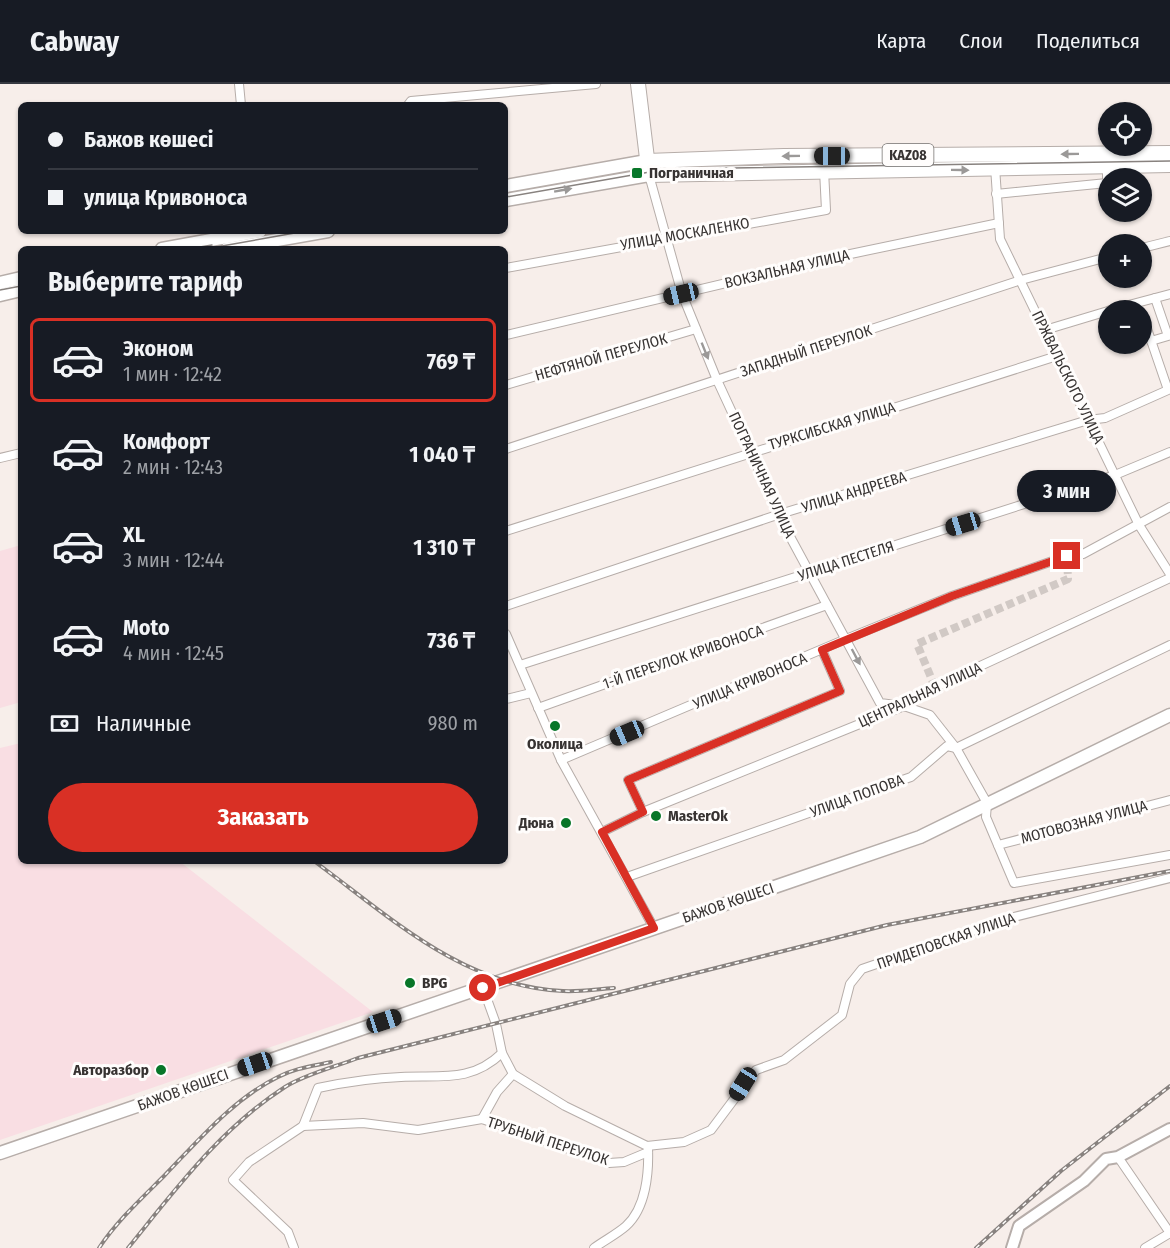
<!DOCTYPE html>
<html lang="ru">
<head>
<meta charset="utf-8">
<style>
  body { margin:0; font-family:"Fira Sans Condensed",sans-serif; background:#20242c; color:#f1f3f6; height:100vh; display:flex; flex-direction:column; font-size:22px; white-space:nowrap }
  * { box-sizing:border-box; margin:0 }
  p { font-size:20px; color:#9ea1a6 }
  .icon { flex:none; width:33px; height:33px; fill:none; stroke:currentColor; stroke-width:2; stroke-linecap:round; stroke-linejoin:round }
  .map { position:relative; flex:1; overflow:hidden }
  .sheet { position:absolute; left:18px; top:162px; width:490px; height:618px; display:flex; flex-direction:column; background:#171b24; border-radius:9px; box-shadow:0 2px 4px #0004 }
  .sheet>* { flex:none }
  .guide { position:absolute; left:18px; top:18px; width:490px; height:132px; border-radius:9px; box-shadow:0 2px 4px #0004; display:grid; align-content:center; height:132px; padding:0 30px; background:#171b24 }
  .fabs { position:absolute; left:1098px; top:18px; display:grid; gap:12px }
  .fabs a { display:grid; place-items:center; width:54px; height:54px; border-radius:50%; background:#171b24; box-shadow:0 2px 4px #0004; font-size:30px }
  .end { position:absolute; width:27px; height:27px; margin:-14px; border:8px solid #d93025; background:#fff; box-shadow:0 0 0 3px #fff }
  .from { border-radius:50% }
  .bubble { position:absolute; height:42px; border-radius:21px; background:#171b24; box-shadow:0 2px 4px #0004; font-size:20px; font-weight:700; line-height:42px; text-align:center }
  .car { position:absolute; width:18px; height:36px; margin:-18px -9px; border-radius:8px; box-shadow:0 0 4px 2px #0007; background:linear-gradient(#222 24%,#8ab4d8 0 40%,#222 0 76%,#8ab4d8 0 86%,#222 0) }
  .guide b { display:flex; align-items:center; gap:21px; height:57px; font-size:22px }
  .guide b+b { border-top:2px solid #363941 }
  .guide i { width:15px; height:15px; background:#f1f3f6 }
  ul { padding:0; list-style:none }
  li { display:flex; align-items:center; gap:18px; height:84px; margin:0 12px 9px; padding:0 18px; border:3px solid transparent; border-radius:9px }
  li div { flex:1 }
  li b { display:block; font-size:22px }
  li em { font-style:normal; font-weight:700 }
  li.on { border-color:#d93025 }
  li>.icon { width:54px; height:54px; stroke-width:1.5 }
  h2 { padding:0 30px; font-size:27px; line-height:72px }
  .pay { display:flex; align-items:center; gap:15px; height:66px; padding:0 30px; font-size:22px }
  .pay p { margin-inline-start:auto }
  .button { display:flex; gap:12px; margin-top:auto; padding:12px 30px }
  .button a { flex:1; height:69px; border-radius:36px; background:#d93025; color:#fff; font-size:24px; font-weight:700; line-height:69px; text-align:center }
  header { display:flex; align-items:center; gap:36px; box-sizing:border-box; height:84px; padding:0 30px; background:#171b24; border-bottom:2px solid #363941 }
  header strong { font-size:28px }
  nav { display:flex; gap:33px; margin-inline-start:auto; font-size:21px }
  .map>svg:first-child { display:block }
</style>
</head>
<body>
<header>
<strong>Cabway</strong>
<nav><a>Карта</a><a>Слои</a><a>Поделиться</a></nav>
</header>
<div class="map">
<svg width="1170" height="1164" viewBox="0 0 1170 1164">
  <rect width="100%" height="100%" fill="#f7eeea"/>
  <g fill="#f9dee3">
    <path d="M 21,461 L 21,618 L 0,624 L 0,467 Z"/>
    <path d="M 21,659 L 21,777 L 179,777 L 373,928 L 0,1056 L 0,664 Z"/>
  </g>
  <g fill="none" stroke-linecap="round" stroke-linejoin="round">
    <path stroke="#d1c9c5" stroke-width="8" stroke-dasharray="8 4" stroke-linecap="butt" d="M 935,603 L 917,560 L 1068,495 L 1067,472"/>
    <g stroke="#b6ada9" stroke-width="10">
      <g id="street">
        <path d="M 239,0 L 241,21"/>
        <path d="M 408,21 L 411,17 L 596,0"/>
        <path d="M 995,83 L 1000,155 L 1139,441 L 1170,490"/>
        <path d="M 649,91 L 682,210 L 717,296 L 787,447 L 880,619 L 904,622 L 930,631 L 956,664 L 987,719 L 986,733 L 1014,799 L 1170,771"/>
        <path d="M 996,110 L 1107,99 L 1107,81"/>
        <path d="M 1142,164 L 1170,157"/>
        <path d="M 506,184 L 826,126 L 824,86"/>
        <path d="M 1110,226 L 1170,210"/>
        <path d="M 1045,246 L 1108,227"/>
        <path d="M 506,251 L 841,172 L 999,139"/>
        <path d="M 1151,257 L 1168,252 L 1155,214"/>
        <path d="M 506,301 L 696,245"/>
        <path d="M 506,365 L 1021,196 L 1108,173"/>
        <path d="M 0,374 L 21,369"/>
        <path d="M 506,447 L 1057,272"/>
        <path d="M 506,522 L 780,430 L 1088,336 L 1105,334 L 1168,306 L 1142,230"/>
        <path d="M 506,550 L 561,676 L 654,844"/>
        <path d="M 520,581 L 1115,391 L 1170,368"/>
        <path d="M 506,615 L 531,609"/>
        <path d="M 538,624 L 827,521"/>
        <path d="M 561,676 L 846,555 L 952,512 L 1064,473 L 1083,470 L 1170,423"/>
        <path d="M 643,728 L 628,696 L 840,607 L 822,566"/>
        <path d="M 602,748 L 643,728 L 904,622 L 935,603 L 1170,494"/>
        <path d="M 998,761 L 1170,716"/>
        <path d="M 627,793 L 911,693 L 947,662 L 956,664 L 1170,561"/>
        <path d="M 483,904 L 496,940 L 502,969 L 513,990 L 565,1022 L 647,1062 L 684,1058 L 711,1046 L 756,986 L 784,976 L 842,931 L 850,900 L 862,885 L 1010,834 L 1170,794"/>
        <path d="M 482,1035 L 497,1008 L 513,990"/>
        <path d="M 303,1042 L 363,1039 L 418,1046 L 482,1035 L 609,1079 L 624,1078 L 648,1068"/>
        <path d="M 1118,1073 L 1170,1149"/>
        <path d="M 294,1164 L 288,1148 L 233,1096 L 249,1078 L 303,1042 L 318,1004 C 346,998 373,994 401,993 C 440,991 471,999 502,969"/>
        <path d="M 594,1164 C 605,1156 617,1150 626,1142 C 646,1124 649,1089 648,1064"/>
        <path d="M 1145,1164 L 1170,1149"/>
      </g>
    </g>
    <g stroke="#b6ada9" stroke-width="14">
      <path id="secondary" d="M 1012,1164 L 1019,1142 L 1084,1097 L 1106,1075 L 1118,1073 L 1170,1045"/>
    </g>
    <g stroke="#b6ada9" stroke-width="15">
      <g id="primary">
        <path d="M 506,102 L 647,77"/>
        <path d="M 506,116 L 649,91"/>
        <path d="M 162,165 L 260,147"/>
        <path d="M 227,165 L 328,147"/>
        <path d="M 0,199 L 21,194"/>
        <path d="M 0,211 L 21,206"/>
        <path d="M 0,1069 L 920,753 L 1170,631"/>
      </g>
    </g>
    <g stroke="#b6ada9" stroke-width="16">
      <g id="highway">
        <path d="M 638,0 L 649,91 L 1170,81"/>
        <path d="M 647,77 L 784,72 L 1170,69"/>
      </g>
    </g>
    <use href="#street" stroke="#fff" stroke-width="8"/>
    <use href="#secondary" stroke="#fff" stroke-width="10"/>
    <use href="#primary" stroke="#fff" stroke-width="12"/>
    <use href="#highway" stroke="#fff" stroke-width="14"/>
    <g stroke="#88827f" stroke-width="1.5">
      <path d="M 506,113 L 667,85 L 1170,77"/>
      <path d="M 188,165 L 212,161"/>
      <path d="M 205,165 L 306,147"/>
      <path d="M 0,206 L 21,202"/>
    </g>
    <g stroke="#88827f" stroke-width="4">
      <g id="rail">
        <path d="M 314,777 C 390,833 464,903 563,907 C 580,908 597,905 614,904"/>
        <path d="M 99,1164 C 117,1137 141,1115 164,1092 C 198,1057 233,1015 278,993 C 295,984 313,982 331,978"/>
        <path d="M 128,1164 C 175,1106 221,1044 285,1003 C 306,990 335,983 358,974 L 887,841 L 1170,787"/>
        <path d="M 976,1164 L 1061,1087 L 1170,1002"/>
      </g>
    </g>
    <use href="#rail" stroke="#fffdfc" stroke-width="1.5" stroke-dasharray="4.5" stroke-linecap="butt"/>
  </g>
  <defs><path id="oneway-solid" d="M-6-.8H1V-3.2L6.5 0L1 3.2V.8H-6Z" transform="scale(1.5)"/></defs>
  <g fill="#9b9998">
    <use href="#oneway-solid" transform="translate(1070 70) rotate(179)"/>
    <use href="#oneway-solid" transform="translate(791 72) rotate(179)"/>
    <use href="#oneway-solid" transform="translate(960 86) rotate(1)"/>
    <use href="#oneway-solid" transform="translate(563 106) rotate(-10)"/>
    <use href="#oneway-solid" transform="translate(705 267) rotate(68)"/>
    <use href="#oneway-solid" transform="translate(856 573) rotate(62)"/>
  </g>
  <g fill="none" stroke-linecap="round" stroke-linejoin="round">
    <path stroke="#d93025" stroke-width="8" d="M 483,904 L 654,844 L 602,748 L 643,728 L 628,696 L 840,607 L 822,566 L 952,512 L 1067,472"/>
  </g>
  <g fill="#087629" stroke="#fffdfc" stroke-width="2">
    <rect x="631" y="83" width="12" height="12" rx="3"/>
    <circle cx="555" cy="642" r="6"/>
    <circle cx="656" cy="732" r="6"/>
    <circle cx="566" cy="739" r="6"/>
    <circle cx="410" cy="899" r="6"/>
    <circle cx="161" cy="986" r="6"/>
  </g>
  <g text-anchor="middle" stroke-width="6" stroke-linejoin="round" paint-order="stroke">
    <rect fill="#fffdfc" stroke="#73706f" stroke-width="1.5" x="882.5" y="60" width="51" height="22" rx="4.5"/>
    <g font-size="14" font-weight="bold" fill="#373332">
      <text x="908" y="76">KAZ08</text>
    </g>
    <g font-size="15" font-weight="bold" fill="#373332" stroke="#fffdfc" text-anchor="start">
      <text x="649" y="94">Пограничная</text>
      <text x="555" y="665" text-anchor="middle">Околица</text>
      <text x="668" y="737">MasterOk</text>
      <text x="554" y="744" text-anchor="end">Дюна</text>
      <text x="422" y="904">BPG</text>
      <text x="149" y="991" text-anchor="end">Авторазбор</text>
    </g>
    <g font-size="15" fill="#373332" stroke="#fffdfc">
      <text transform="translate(685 150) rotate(-10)" y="5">УЛИЦА МОСКАЛЕНКО</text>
      <text transform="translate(787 185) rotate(-13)" y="5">ВОКЗАЛЬНАЯ УЛИЦА</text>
      <text transform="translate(806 267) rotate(-18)" y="5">ЗАПАДНЫЙ ПЕРЕУЛОК</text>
      <text transform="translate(601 273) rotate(-16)" y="5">НЕФТЯНОЙ ПЕРЕУЛОК</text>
      <text transform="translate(1068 293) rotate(64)" y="5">ПРЖВАЛЬСКОГО УЛИЦА</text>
      <text transform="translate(832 342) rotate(-17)" y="5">ТУРКСИБСКАЯ УЛИЦА</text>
      <text transform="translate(762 391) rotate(65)" y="5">ПОГРАНИЧНАЯ УЛИЦА</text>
      <text transform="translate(854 408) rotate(-17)" y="5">УЛИЦА АНДРЕЕВА</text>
      <text transform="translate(846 477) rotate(-18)" y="5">УЛИЦА ПЕСТЕЛЯ</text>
      <text transform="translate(683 573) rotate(-19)" y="5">1-Й ПЕРЕУЛОК КРИВОНОСА</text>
      <text transform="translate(750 597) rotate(-23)" y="5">УЛИЦА КРИВОНОСА</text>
      <text transform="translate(920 611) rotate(-25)" y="5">ЦЕНТРАЛЬНАЯ УЛИЦА</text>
      <text transform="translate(857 712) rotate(-20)" y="5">УЛИЦА ПОПОВА</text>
      <text transform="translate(1084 738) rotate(-15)" y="5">МОТОВОЗНАЯ УЛИЦА</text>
      <text transform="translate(728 819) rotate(-19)" y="5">БАЖОВ КӨШЕСІ</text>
      <text transform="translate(946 857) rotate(-19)" y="5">ПРИДЕПОВСКАЯ УЛИЦА</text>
      <text transform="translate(183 1006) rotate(-20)" y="5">БАЖОВ КӨШЕСІ</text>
      <text transform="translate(548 1057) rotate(18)" y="5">ТРУБНЫЙ ПЕРЕУЛОК</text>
    </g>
  </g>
</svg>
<div class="fabs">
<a><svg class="icon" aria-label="locate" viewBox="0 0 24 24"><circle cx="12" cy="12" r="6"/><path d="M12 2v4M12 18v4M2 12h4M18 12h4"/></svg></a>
<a><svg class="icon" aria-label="layers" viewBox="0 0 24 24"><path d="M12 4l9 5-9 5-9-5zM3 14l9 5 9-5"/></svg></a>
<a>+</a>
<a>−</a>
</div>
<i class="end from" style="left:483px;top:904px"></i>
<i class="end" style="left:1067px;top:472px"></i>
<div class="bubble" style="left:1017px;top:386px;width:99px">3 мин</div>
<i class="car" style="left:832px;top:72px;rotate:270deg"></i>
<i class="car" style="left:681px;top:210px;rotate:257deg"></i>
<i class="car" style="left:963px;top:440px;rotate:253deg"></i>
<i class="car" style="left:627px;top:649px;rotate:247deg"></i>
<i class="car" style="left:384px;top:937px;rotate:72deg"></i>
<i class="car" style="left:255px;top:980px;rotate:251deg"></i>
<i class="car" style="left:743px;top:1000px;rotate:212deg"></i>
<div class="guide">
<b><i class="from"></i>Бажов көшесі</b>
<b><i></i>улица Кривоноса</b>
</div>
<section class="sheet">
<h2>Выберите тариф</h2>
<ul>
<li class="on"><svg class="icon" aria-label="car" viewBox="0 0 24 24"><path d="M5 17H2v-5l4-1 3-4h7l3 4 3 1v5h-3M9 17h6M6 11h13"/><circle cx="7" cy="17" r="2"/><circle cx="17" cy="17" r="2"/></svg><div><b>Эконом</b><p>1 мин · 12:42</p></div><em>769 ₸</em></li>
<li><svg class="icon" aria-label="car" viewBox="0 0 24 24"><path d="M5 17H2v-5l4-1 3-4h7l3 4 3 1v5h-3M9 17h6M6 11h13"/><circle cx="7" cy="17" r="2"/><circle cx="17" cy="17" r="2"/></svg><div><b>Комфорт</b><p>2 мин · 12:43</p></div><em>1 040 ₸</em></li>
<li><svg class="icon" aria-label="car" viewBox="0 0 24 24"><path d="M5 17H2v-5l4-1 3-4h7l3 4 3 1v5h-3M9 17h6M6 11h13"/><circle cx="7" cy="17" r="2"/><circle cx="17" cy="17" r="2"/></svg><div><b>XL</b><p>3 мин · 12:44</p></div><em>1 310 ₸</em></li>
<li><svg class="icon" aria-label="car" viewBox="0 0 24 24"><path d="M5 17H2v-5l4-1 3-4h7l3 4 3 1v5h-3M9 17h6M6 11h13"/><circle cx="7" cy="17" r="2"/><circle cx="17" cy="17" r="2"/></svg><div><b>Moto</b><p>4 мин · 12:45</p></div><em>736 ₸</em></li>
</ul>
<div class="pay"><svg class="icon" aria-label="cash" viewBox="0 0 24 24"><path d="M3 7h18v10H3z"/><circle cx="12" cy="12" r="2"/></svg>Наличные<p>980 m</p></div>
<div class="button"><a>Заказать</a></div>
</section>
</div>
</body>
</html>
